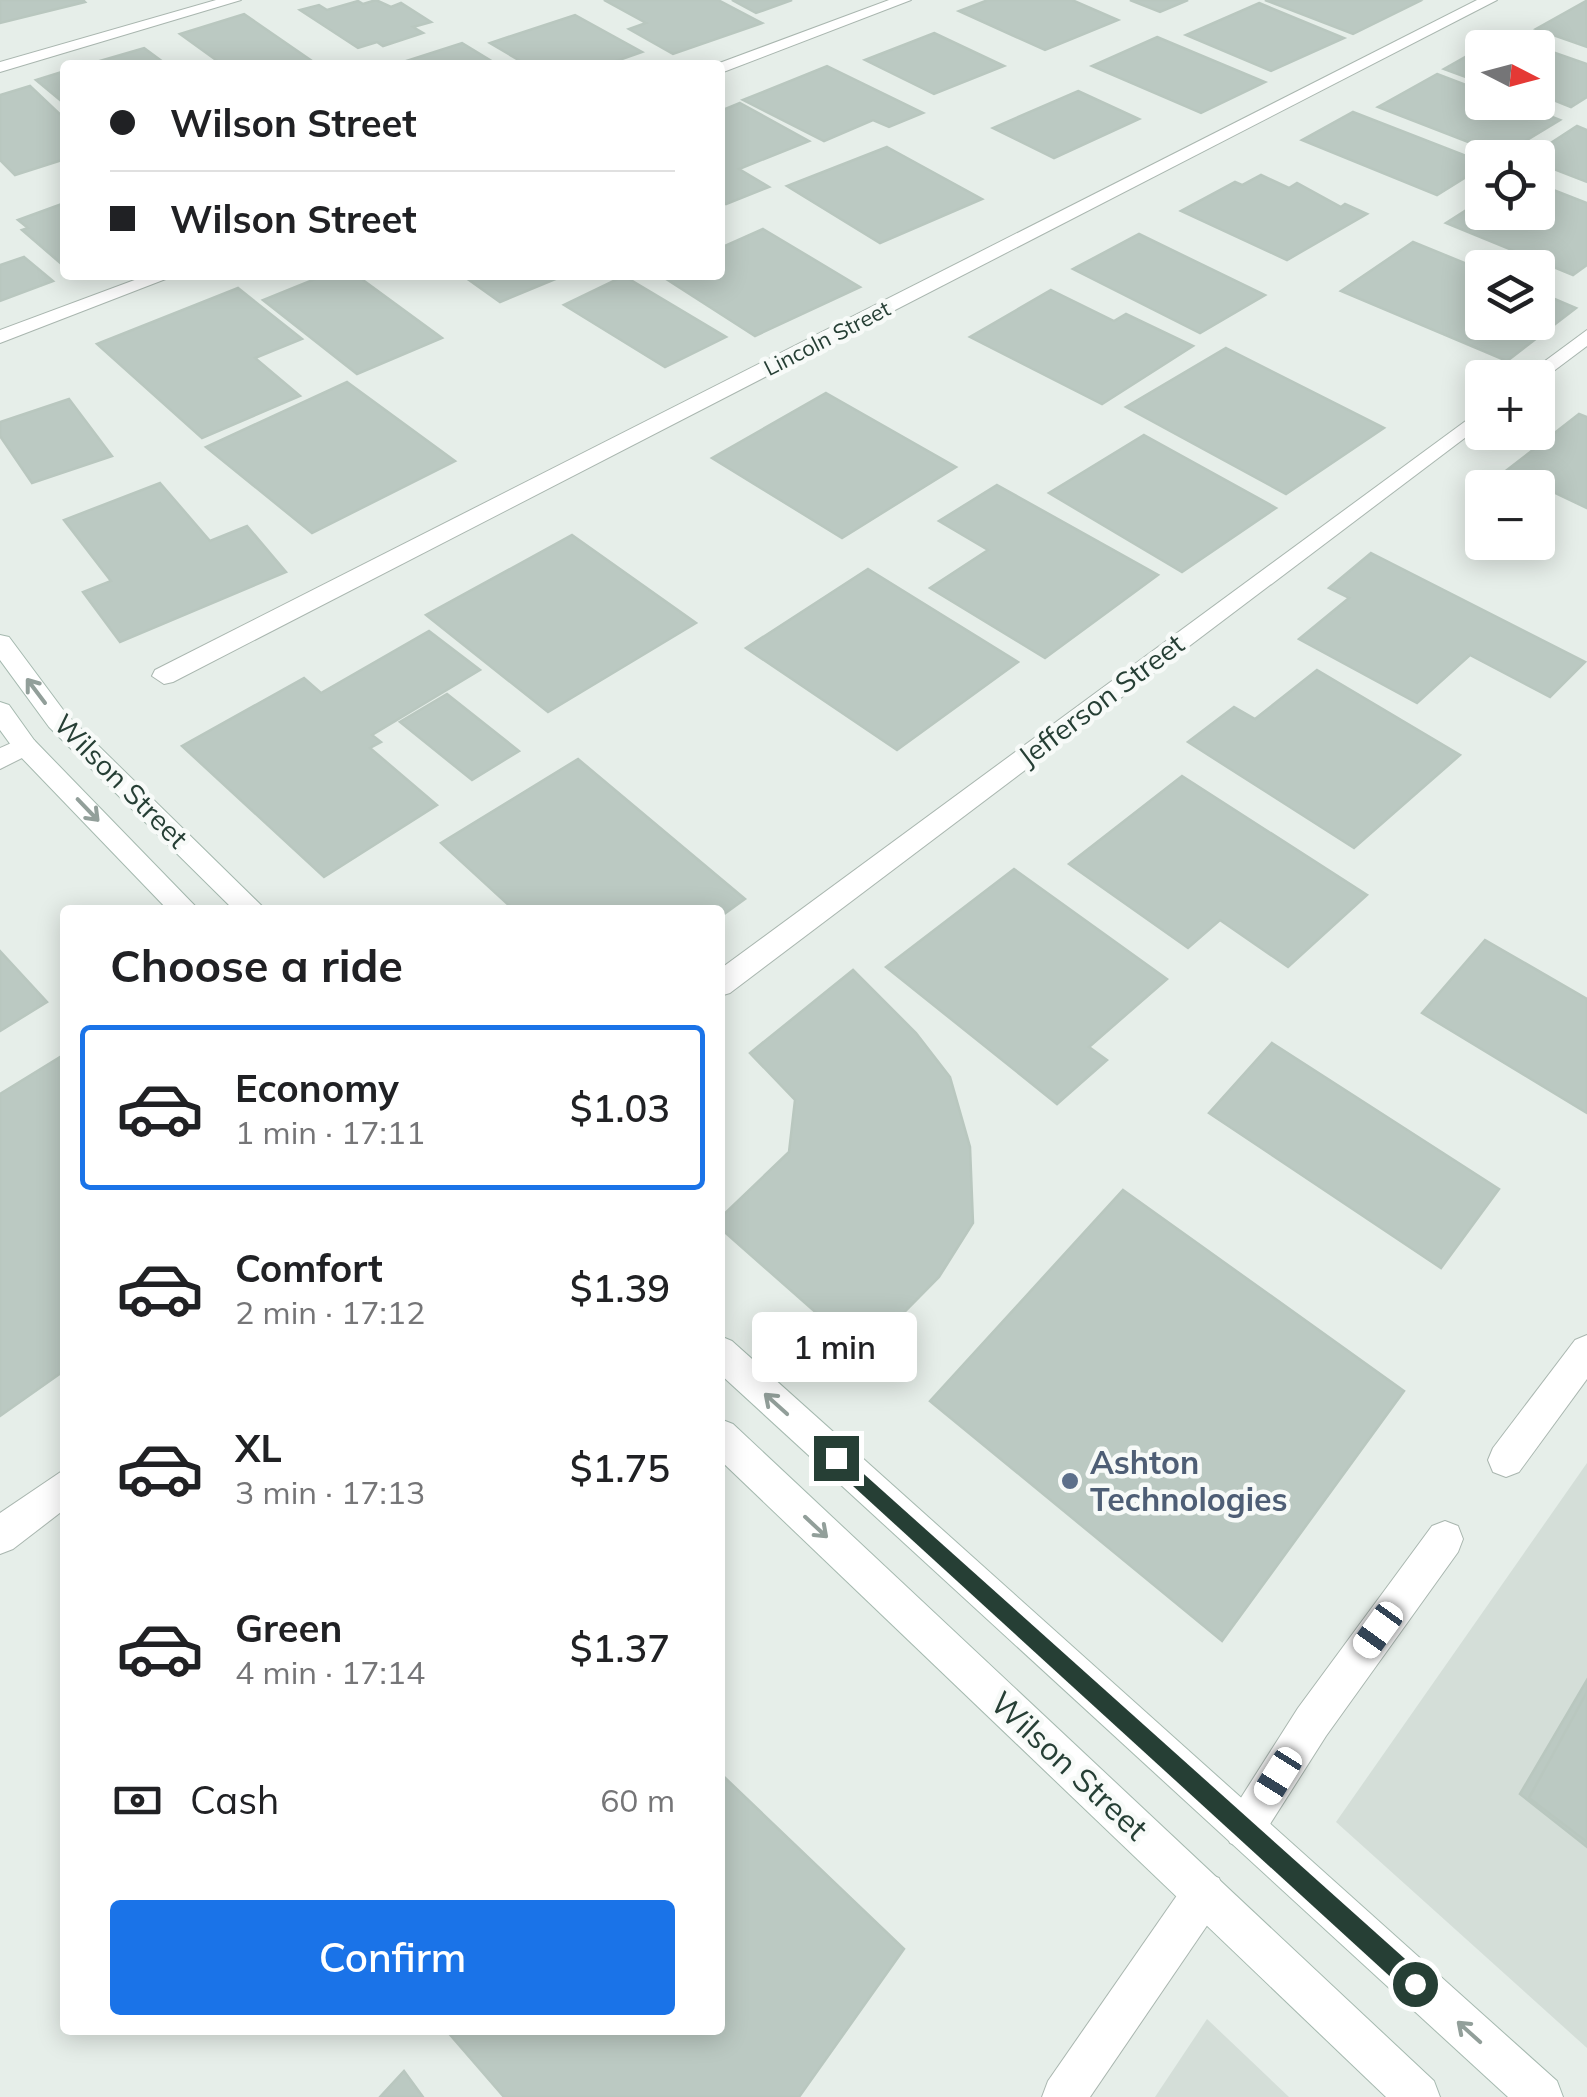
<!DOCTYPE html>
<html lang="en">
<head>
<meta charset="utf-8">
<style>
  body { margin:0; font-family:Mulish,sans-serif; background:#f2f2f2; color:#202124; height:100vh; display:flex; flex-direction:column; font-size:38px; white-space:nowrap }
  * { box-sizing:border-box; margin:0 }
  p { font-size:32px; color:#757577 }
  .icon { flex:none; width:55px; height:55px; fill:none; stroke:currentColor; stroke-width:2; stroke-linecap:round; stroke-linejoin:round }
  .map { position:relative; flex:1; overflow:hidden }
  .details { position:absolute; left:60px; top:905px; width:665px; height:1130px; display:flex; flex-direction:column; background:#fff; border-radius:10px; box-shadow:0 5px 25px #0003 }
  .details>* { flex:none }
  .top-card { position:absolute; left:60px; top:60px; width:665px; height:220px; border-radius:10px; box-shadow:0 5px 25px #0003; display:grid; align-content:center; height:220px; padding:0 50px; background:#fff }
  .needle { width:65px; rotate:96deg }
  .tools { position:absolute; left:1465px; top:30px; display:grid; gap:20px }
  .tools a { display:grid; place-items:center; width:90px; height:90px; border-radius:10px; background:#fff; box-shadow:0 5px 25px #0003; font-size:50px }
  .end { position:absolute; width:45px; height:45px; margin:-22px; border:12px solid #263f35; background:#fff; box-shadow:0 0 0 5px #fff }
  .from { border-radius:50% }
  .bubble { position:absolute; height:70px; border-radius:10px; background:#fff; box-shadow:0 5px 25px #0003; font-size:32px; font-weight:600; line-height:70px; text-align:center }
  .car { position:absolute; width:30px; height:60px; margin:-30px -15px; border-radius:12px; box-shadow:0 0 8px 2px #0007; background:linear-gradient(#fff 24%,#345 0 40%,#fff 0 76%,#345 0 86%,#fff 0) }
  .top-card b { display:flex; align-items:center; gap:35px; height:95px; font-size:38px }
  .top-card b+b { border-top:2px solid #e0e0e0 }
  .top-card i { width:25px; height:25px; background:#202124 }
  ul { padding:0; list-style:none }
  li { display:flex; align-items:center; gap:30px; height:165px; margin:0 20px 15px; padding:0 30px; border:5px solid transparent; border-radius:10px }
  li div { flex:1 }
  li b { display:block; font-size:38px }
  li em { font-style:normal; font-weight:600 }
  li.selected { border-color:#1a73e8 }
  li>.icon { width:90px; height:90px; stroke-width:1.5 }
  h2 { padding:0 50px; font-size:45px; line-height:120px }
  .pay { display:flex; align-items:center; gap:25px; height:110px; padding:0 50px; font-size:38px }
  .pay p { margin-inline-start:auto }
  .cta { display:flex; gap:20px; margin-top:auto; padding:20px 50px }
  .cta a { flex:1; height:115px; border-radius:10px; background:#1a73e8; color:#fff; font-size:40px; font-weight:600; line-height:115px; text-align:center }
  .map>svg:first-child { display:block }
</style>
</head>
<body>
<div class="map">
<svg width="1587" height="2097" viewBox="0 0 1587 2097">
  <rect width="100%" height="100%" fill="#e6eee9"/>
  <g fill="#d4ded8">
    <path d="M 1587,1463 L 1587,2048 L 1336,1822 Z"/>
    <path d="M 1207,2019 L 1289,2097 L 1155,2097 Z"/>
  </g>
  <g fill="#bbc9c2" stroke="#b9c7bf" stroke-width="2.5">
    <path d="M 0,0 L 83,0 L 85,2 L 0,23 Z"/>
    <path d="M 376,0 L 391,7 L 401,3 L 431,22 L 413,27 L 423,33 L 383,46 L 377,42 L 358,48 L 300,10 L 319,5 L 327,10 L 358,1 L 363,4 Z"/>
    <path d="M 604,0 L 718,0 L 762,23 L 673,54 L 629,29 L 646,23 Z"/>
    <path d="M 732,0 L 792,0 L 756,13 Z"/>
    <path d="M 988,0 L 1072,0 L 1118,20 L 1045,50 L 959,11 Z"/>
    <path d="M 1130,0 L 1188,0 L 1160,12 Z"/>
    <path d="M 1265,0 L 1416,0 L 1420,1 L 1353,34 Z"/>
    <path d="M 1586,1 L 1587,47 L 1536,29 Z"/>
    <path d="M 1259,3 L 1344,38 L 1271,71 L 1186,35 Z"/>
    <path d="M 244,14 L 315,63 L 223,65 L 180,34 Z"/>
    <path d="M 575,15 L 642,52 L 605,65 L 527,65 L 490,43 Z"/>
    <path d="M 934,33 L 1004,66 L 934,94 L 865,60 Z"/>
    <path d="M 1504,35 L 1587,64 L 1587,97 L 1571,107 L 1538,94 L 1538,48 L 1482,48 L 1482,83 L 1444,69 Z"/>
    <path d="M 1157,37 L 1265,82 L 1201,113 L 1092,66 Z"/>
    <path d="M 462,43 L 498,65 L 394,65 Z"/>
    <path d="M 144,48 L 167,65 L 86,65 Z"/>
    <path d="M 827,66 L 923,113 L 889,127 L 873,120 L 824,141 L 743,100 Z"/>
    <path d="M 65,71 L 65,104 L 36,80 Z"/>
    <path d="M 1437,74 L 1482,91 L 1482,102 L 1514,102 L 1560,120 L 1502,155 L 1378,107 Z"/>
    <path d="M 30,86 L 65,119 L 65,159 L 15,175 L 0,160 L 0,95 Z"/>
    <path d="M 1078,91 L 1139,119 L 1054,158 L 993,128 Z"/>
    <path d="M 740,103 L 809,141 L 739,169 L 769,187 L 726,204 L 720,200 L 720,111 Z"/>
    <path d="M 1353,112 L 1482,162 L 1482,167 L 1437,195 L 1302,140 Z"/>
    <path d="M 1577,126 L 1587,130 L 1587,182 L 1538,163 L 1538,158 L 1528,158 Z"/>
    <path d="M 887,147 L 982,199 L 880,243 L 787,186 Z"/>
    <path d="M 1261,175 L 1289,188 L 1297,183 L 1341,207 L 1345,204 L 1367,214 L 1287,260 L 1181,211 L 1235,182 L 1242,185 Z"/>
    <path d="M 1538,184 L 1587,203 L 1587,265 L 1573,275 L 1446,223 L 1482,200 L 1482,212 L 1538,212 Z"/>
    <path d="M 62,204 L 65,206 L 65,267 L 22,230 L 28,228 L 18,220 Z"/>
    <path d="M 763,229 L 860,287 L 755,336 L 660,275 L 720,275 L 720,248 Z"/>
    <path d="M 1139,234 L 1265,295 L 1200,333 L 1073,269 Z"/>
    <path d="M 1413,242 L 1482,270 L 1482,322 L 1538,322 L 1538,292 L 1576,308 L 1507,361 L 1341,291 Z"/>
    <path d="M 24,257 L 53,281 L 0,301 L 0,265 Z"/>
    <path d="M 325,275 L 356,275 L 442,338 L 357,374 L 263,300 Z"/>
    <path d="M 462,275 L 565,275 L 500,302 Z"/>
    <path d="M 624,276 L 726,337 L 665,367 L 564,305 Z"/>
    <path d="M 238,288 L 302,339 L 255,358 L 300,396 L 202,438 L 97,344 Z"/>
    <path d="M 1051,290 L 1114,321 L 1126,314 L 1193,346 L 1102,404 L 970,337 Z"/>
    <path d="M 1226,348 L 1384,428 L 1286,494 L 1126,407 Z"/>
    <path d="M 347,382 L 455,461 L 312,533 L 206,447 Z"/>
    <path d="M 826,393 L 956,467 L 842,538 L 712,458 Z"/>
    <path d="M 69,399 L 112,456 L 32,483 L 0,436 L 0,422 Z"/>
    <path d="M 1579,414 L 1587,417 L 1587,508 L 1507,470 Z"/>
    <path d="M 1144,435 L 1276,508 L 1182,572 L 1049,493 Z"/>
    <path d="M 160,483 L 210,541 L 247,526 L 286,572 L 120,642 L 83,592 L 111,581 L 64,520 Z"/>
    <path d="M 997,485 L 1158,575 L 1045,658 L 930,588 L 988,550 L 939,521 Z"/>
    <path d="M 572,535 L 696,623 L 548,712 L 426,615 Z"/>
    <path d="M 1371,553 L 1585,662 L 1550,697 L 1470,655 L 1417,703 L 1299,639 L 1349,598 L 1329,588 Z"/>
    <path d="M 868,569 L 1018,662 L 897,750 L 746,648 Z"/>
    <path d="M 429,631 L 480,670 L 372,735 L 381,742 L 370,748 L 437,805 L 324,877 L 182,746 L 304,678 L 321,693 Z"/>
    <path d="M 1317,670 L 1460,755 L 1354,848 L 1188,742 L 1234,707 L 1255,719 Z"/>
    <path d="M 447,694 L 519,751 L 472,780 L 400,722 Z"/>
    <path d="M 578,759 L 745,899 L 720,917 L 720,910 L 514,910 L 441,843 Z"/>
    <path d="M 1182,776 L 1367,895 L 1288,967 L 1220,920 L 1188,948 L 1069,864 Z"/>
    <path d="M 1014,869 L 1167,979 L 1089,1047 L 1107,1060 L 1057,1104 L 886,967 Z"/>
    <path d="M 1485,940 L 1587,999 L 1587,1113 L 1422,1013 Z"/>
    <path d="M 0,951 L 47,1002 L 0,1031 Z"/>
    <path d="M 853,970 L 916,1033 L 950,1077 L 970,1147 L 973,1223 L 939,1277 L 863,1354 L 720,1228 L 720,1218 L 789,1152 L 795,1100 L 750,1053 Z"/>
    <path d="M 1272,1043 L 1499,1189 L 1441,1268 L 1209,1113 Z"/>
    <path d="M 65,1054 L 65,1370 L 0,1416 L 0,1094 Z"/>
    <path d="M 1123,1190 L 1404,1391 L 1222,1641 L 930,1401 Z"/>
    <path d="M 1587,1680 L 1587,1847 L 1520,1794 Z"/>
    <path d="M 1587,1692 L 1587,1842 L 1529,1798 Z"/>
    <path d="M 720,1773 L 904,1949 L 799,2097 L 504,2097 L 446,2030 L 720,2030 Z"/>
    <path d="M 404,2071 L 423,2097 L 380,2097 Z"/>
  </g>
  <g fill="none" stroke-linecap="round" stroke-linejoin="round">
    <g stroke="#a9b6af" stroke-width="2">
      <g id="minor">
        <path d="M 216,0 L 241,0 L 0,72 L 0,62 Z"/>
        <path d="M 889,0 L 911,0 L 726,71 L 720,73 L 720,65 L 714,65 Z"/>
        <path d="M 1477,0 L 1497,0 L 173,682 L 164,684 L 152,676 L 155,670 Z"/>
        <path d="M 148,275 L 176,275 L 0,343 L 0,330 Z"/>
        <path d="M 1587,330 L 1587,346 L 1539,382 L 1538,378 L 1522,378 Z"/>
        <path d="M 1482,409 L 1482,425 L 730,993 L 720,996 L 720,969 Z"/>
        <path d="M 25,737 L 34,740 L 38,746 L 34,752 L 0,769 L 0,748 Z"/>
        <path d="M 1587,1335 L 1587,1379 L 1519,1472 L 1506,1477 L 1493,1472 L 1488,1460 L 1493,1448 L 1575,1340 Z"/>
        <path d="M 65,1469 L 65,1509 L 13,1549 L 0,1554 L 0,1513 Z"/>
        <path d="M 1445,1521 L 1458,1526 L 1463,1539 L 1458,1552 L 1326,1736 L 1258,1843 L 1244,1849 L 1230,1843 L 1224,1829 L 1230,1815 L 1298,1708 L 1432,1526 Z"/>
        <path d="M 1204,1872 L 1219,1878 L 1225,1893 L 1219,1908 L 1090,2097 L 1042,2097 L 1048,2081 L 1189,1878 Z"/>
      </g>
    </g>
    <g stroke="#a5b9af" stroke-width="2">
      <g id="secondary">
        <path d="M 0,635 L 9,637 L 67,715 L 266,910 L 234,910 L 49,727 L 0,660 Z"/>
        <path d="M 0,702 L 9,705 L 34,740 L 199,910 L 168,910 L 16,752 L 0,730 Z"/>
        <path d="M 720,1336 L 732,1341 L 1557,2081 L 1563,2097 L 1508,2097 L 720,1374 Z"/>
        <path d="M 720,1419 L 733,1424 L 1434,2081 L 1440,2097 L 1386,2097 L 720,1460 Z"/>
      </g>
    </g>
    <use href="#minor" fill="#fff" fill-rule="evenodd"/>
    <use href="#secondary" fill="#fff" fill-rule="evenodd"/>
  </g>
  <defs><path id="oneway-shaft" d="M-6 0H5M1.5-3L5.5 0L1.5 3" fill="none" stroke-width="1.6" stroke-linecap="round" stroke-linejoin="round" transform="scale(2.5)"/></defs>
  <g stroke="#929f9a">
    <use href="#oneway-shaft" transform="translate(36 691) rotate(-127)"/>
    <use href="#oneway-shaft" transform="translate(88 810) rotate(46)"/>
    <use href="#oneway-shaft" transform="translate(776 1404) rotate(-138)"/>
    <use href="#oneway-shaft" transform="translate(816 1527) rotate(43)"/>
    <use href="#oneway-shaft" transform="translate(1469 2032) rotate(-138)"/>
  </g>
  <path fill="#263f35" d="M 836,1449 L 1423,1975 L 1427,1984 L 1423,1992 L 1415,1995 L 1407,1992 L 830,1465 L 830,1452 Z"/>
  <circle fill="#5c6f8a" stroke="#f7faf8" stroke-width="4" cx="1070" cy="1481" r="10"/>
  <g text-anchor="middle" stroke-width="9" stroke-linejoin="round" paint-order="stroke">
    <g font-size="22" fill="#263f35" stroke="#f7faf8">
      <text transform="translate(827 338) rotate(-27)" y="8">Lincoln Street</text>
    </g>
    <g font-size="28" fill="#263f35" stroke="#f7faf8">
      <text transform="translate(1101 700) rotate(-37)" y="10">Jefferson Street</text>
      <text transform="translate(121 781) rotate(45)" y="10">Wilson Street</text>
    </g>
    <g font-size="32" font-weight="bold" fill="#4e5e75" stroke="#f7faf8" text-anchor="start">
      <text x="1090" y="1474">Ashton<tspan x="1090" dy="37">Technologies</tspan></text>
    </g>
    <g font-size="32" fill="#263f35" stroke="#f7faf8">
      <text transform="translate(1069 1766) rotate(43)" y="11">Wilson Street</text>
    </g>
  </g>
</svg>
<div class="tools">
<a><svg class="needle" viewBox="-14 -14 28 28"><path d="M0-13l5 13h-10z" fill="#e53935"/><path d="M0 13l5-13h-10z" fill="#757577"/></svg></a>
<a><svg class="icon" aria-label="locate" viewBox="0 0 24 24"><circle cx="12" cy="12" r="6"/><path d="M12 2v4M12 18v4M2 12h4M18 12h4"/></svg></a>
<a><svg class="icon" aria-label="layers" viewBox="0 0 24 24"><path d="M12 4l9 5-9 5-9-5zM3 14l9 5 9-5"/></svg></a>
<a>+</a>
<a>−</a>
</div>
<i class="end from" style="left:1415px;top:1984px"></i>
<i class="end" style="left:836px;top:1458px"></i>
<div class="bubble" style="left:752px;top:1312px;width:165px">1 min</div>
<i class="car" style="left:1378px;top:1630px;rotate:216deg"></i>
<i class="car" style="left:1278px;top:1776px;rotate:212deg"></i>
<div class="top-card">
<b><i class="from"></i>Wilson Street</b>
<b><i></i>Wilson Street</b>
</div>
<section class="details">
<h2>Choose a ride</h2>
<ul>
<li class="selected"><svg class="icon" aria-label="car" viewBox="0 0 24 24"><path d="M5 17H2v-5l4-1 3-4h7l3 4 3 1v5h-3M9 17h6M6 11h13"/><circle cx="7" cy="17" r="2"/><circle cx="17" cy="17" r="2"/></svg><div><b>Economy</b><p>1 min · 17:11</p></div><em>$1.03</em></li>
<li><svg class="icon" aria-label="car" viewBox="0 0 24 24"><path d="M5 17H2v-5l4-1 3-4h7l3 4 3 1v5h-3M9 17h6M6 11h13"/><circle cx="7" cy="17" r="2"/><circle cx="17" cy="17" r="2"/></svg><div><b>Comfort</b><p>2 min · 17:12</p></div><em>$1.39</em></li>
<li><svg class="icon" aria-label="car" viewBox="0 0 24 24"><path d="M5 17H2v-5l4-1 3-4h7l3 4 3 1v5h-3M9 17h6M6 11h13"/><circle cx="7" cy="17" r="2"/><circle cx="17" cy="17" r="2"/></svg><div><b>XL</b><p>3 min · 17:13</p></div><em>$1.75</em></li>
<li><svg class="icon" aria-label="car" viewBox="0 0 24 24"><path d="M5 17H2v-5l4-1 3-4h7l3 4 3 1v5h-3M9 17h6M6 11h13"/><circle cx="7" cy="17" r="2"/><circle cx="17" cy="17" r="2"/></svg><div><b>Green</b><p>4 min · 17:14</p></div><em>$1.37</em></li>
</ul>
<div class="pay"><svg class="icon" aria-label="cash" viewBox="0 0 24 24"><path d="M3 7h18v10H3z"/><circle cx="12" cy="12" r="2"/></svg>Cash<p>60 m</p></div>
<div class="cta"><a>Confirm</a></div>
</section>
</div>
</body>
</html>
